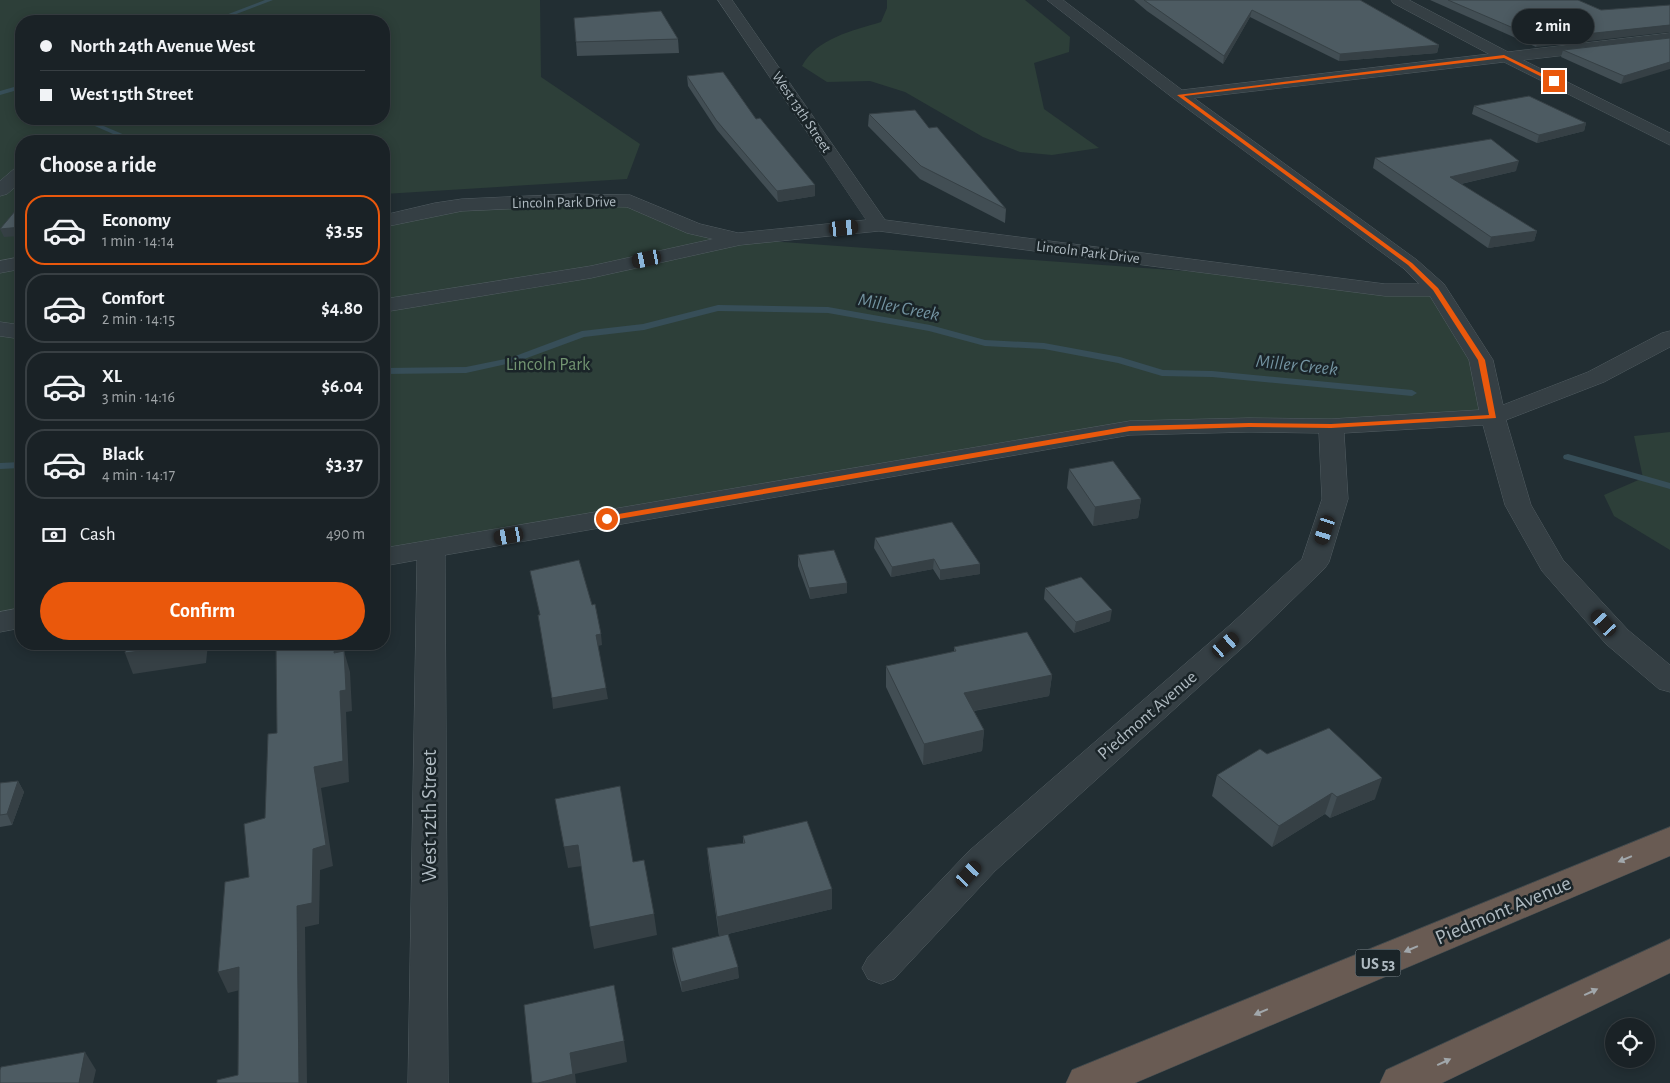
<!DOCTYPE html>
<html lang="en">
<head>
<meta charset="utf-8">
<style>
  body { margin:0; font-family:"Alegreya Sans",sans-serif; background:#272f32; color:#f1f3f6; height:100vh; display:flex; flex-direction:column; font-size:19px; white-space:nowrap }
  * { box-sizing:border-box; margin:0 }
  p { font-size:16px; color:#9fa4a7 }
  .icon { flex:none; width:28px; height:28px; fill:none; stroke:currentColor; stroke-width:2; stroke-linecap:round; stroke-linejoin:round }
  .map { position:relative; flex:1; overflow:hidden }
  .panel { position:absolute; left:15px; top:135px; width:375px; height:515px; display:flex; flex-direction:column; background:#1a2226; border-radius:20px; box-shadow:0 2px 12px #0003,0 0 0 1px #383f43 }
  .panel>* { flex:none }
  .top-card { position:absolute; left:15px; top:15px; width:375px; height:110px; border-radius:20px; box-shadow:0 2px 12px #0003,0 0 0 1px #383f43; display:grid; align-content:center; height:110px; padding:0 25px; background:#1a2226 }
  .fabs { position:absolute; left:1605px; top:1018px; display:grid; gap:10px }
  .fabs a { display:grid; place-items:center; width:50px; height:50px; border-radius:50%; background:#1a2226; box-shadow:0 2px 12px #0003,0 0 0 1px #383f43; font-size:25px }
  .end { position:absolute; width:22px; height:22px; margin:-11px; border:6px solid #ea580c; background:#fff; box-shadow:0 0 0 2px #fff }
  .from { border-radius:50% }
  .bubble { position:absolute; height:35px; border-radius:18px; background:#1a2226; box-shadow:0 2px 12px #0003,0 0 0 1px #383f43; font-size:16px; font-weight:700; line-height:35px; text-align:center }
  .car { position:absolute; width:15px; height:30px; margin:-15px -8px; border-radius:6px; box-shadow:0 0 4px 1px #0007; background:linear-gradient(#222 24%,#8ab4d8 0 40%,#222 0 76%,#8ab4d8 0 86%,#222 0) }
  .top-card b { display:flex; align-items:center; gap:18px; height:48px; font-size:19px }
  .top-card b+b { border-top:1px solid #383f43 }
  .top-card i { width:12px; height:12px; background:#f1f3f6 }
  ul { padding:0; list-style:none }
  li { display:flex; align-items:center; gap:15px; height:70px; margin:0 10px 8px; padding:0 15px; border:2px solid #383f43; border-radius:20px }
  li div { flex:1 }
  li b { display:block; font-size:19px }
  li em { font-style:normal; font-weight:700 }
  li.current { border-color:#ea580c }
  li>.icon { width:45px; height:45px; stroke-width:1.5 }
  h2 { padding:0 25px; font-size:22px; line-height:60px }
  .pay { display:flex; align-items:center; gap:12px; height:55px; padding:0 25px; font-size:19px }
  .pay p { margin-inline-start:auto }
  .cta { display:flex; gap:10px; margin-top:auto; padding:10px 25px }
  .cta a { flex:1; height:58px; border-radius:30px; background:#ea580c; color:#fff; font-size:20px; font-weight:700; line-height:58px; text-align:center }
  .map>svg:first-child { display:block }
</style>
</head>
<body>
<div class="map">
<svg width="1670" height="1083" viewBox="0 0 1670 1083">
  <rect width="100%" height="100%" fill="#222e33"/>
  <g fill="#2d3f39" fill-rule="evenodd">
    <path d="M 0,0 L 540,0 L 541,77 L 640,144 L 627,179 L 384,194 L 384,141 L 21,141 L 21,618 L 0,622 ZM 21,21 L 384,21 L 384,119 L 21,119 Z"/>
    <path d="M 887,0 L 1025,0 L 1070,37 L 1069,52 L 1034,63 L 1044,109 L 1099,148 L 1052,155 L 1020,152 L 983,137 L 905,92 L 870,81 L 827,82 L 802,66 C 817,38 852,31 881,22 L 887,8 Z"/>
    <path d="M 630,201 L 740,239 L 1436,289 L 1481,360 L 1493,417 L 1130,428 L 384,557 L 384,221 L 435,209 Z"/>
    <path d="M 1670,432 L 1670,550 L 1614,516 L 1604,495 L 1643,478 L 1634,436 Z"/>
  </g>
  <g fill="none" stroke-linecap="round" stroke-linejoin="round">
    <g fill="#374e58" fill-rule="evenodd">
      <path d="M 265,0 L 273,0 L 218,21 L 210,21 Z"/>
      <path d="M 21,85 L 21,89 L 0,95 L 0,91 Z"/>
      <path d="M 79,119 L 87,119 L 139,141 L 129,141 Z"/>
      <path d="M 718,305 L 828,307 L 930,325 L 985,340 L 1044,343 L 1120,357 L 1163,370 L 1212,371 L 1412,390 L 1417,393 L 1412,396 L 1212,377 L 1162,376 L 1118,363 L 1044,349 L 985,346 L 929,331 L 828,313 L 718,311 L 644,330 L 584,337 L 516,362 L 466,373 L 384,374 L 384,368 L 466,367 L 510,358 L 582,331 L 643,324 Z"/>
      <path d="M 1568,454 L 1670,483 L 1670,489 L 1564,459 L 1563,457 L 1564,455 Z"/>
      <path d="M 21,462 L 21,468 L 0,469 L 0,463 Z"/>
    </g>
    <g stroke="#525d62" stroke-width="1">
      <g id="minor">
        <path d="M 718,0 L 732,0 L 885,220 L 1385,284 L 1419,284 L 1403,268 L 1173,98 L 1047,0 L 1063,0 L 1182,90 L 1489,54 L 1393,3 L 1391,0 L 1409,0 L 1508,52 L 1670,33 L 1670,43 L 1523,60 L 1670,133 L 1670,145 L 1504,62 L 1194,98 L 1417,260 L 1444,284 L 1493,360 L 1503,405 L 1588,372 L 1662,333 L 1670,331 L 1670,347 L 1604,382 L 1506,420 L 1531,505 L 1563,560 L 1628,630 L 1670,665 L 1670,692 L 1659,689 L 1606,644 L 1542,571 L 1505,505 L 1483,425 L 1344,433 L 1348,499 L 1329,562 L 1325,568 L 1252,639 L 995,871 L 894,979 L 881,984 L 868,979 L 862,968 L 868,957 L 969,851 L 1230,625 L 1302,559 L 1322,499 L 1319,433 L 1249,432 L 1130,435 L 445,555 L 448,1083 L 408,1083 L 417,560 L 384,566 L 384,548 L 1130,421 L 1249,418 L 1331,419 L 1479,410 L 1469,360 L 1430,296 L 1385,296 L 879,231 L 740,245 L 591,278 L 384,312 L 384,299 L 591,266 L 713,239 L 687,233 L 627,207 L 573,206 L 462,211 L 384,227 L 384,215 L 435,203 L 462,199 L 573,194 L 630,195 L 700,224 L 738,233 L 866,220 Z"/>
        <path d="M 21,167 L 21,182 L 7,194 L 0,196 L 0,181 L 14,169 Z"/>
        <path d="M 21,257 L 21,269 L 0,273 L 0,261 Z"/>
        <path d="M 0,322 L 21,325 L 21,339 L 0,336 Z"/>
        <path d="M 21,608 L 21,628 L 0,632 L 0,612 Z"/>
      </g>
    </g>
    <g stroke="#3f4a4f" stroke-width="1">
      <g id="highway">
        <path d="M 1670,827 L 1670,856 L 1135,1083 L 1066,1083 L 1072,1070 Z"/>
        <path d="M 1670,939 L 1670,973 L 1442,1083 L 1380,1083 L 1386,1070 Z"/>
      </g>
    </g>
    <use href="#minor" fill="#353f44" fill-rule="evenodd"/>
    <use href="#highway" fill="#695b53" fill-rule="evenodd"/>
  </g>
  <g fill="#424e54">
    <path d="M 1134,0 L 1360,0 L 1439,45 L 1437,53 L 1339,61 L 1250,17 L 1223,64 L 1147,11 Z"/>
    <path d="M 1430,0 L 1578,0 L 1601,10 L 1536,47 Z"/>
    <path d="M 1670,38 L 1621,84 L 1561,57 L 1563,50 Z"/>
    <path d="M 678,39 L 679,53 L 577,56 L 576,42 Z"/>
    <path d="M 687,76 L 756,119 L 815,196 L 778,202 L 717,130 L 688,86 Z"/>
    <path d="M 1474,106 L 1586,123 L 1584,131 L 1537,143 L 1472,114 Z"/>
    <path d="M 869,114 L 929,128 L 1006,209 L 1005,223 L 920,179 L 868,126 Z"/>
    <path d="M 1375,158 L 1516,171 L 1461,184 L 1537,231 L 1534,241 L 1488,248 L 1373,168 Z"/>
    <path d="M 1069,469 L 1141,499 L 1138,518 L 1093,526 L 1067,488 Z"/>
    <path d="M 875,538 L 980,564 L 980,574 L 940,580 L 933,569 L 891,577 L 874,548 Z"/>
    <path d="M 798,555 L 847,583 L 847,593 L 810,599 L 798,566 Z"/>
    <path d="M 1045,588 L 1110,621 L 1074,633 L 1044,599 Z"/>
    <path d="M 954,647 L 1052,675 L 1049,696 L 974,711 L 984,730 L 982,751 L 923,765 L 886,687 L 886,666 L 954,652 Z"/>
    <path d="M 1267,754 L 1375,799 L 1330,818 L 1325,814 L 1272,847 L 1212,796 L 1217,775 Z"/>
    <path d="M 18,781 L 24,792 L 12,825 L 0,827 L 0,783 Z"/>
    <path d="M 743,836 L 832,889 L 832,909 L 728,934 L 739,978 L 682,992 L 673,959 L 672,948 L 719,936 L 709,868 L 707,848 L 743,843 Z"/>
  </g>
  <g fill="#364045">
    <path d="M 1252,10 L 1250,17 L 1223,64 L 1224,56 Z"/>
    <path d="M 1670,25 L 1670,32 L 1536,47 L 1539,39 Z"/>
    <path d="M 1439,45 L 1437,53 L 1339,61 L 1340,54 Z"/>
    <path d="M 1670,62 L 1670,69 L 1621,84 L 1624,76 Z"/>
    <path d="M 1586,123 L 1584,131 L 1537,143 L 1539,135 Z"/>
    <path d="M 1519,161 L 1516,171 L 1447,187 L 1450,177 Z"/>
    <path d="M 815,185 L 815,196 L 778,202 L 777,191 Z"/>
    <path d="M 21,227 L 21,236 L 4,237 L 0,229 Z"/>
    <path d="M 1537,231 L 1534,241 L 1488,248 L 1491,237 Z"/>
    <path d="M 1141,499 L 1138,518 L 1093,526 L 1095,507 Z"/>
    <path d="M 934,559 L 933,569 L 891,577 L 892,567 Z"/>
    <path d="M 980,564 L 980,574 L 940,580 L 940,570 Z"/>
    <path d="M 847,583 L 847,593 L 810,599 L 809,588 Z"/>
    <path d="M 1112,610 L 1110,621 L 1074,633 L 1076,622 Z"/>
    <path d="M 601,634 L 602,645 L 598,646 L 596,635 Z"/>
    <path d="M 192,644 L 208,644 L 206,663 L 133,674 L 125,653 Z"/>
    <path d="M 335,644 L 343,644 L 340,674 L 334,653 Z"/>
    <path d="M 344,651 L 350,672 L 352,711 L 346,712 L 349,782 L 321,788 L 333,866 L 320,870 L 319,924 L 305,927 L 307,1083 L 299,1083 L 297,906 L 314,767 L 340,691 Z"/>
    <path d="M 1052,675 L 1049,696 L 962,713 L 964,693 Z"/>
    <path d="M 606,688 L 608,699 L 553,709 L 552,698 Z"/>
    <path d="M 984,730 L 982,751 L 923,765 L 924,744 Z"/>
    <path d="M 1382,778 L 1375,799 L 1330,818 L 1337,797 Z"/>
    <path d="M 18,781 L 24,792 L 12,825 L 7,814 Z"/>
    <path d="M 1332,793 L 1325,814 L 1272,847 L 1279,826 Z"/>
    <path d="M 578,845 L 582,866 L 568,868 L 564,847 Z"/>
    <path d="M 832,889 L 832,909 L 719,936 L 717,917 Z"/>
    <path d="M 654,914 L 657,935 L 594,949 L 590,927 Z"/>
    <path d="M 239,967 L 248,988 L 228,993 L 218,972 Z"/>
    <path d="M 738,967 L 739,978 L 682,992 L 681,982 Z"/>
    <path d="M 624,1041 L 627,1062 L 575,1074 L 576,1083 L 538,1083 L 570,1053 Z"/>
    <path d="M 85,1052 L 96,1070 L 93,1083 L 79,1083 Z"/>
  </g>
  <g fill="#4d5b62" stroke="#364045">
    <path d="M 1144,0 L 1360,0 L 1439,45 L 1340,54 L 1252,10 L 1224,56 Z"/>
    <path d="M 1448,0 L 1578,0 L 1601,10 L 1670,5 L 1670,25 L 1539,39 Z"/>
    <path d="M 661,11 L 678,39 L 576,42 L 574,18 Z"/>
    <path d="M 1670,38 L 1670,62 L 1624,76 L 1563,50 Z"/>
    <path d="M 723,72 L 756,119 L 760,118 L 815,185 L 777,191 L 716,120 L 687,76 Z"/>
    <path d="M 1529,96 L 1586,123 L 1539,135 L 1474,106 Z"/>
    <path d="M 915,110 L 929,128 L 937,127 L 1006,209 L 921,166 L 869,114 Z"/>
    <path d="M 1491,139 L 1519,161 L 1450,177 L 1537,231 L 1491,237 L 1375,158 Z"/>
    <path d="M 21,204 L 21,227 L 0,229 Z"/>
    <path d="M 1113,461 L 1141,499 L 1095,507 L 1069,469 Z"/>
    <path d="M 952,522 L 980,564 L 940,570 L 934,559 L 892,567 L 875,538 Z"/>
    <path d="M 834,550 L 847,583 L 809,588 L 798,555 Z"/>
    <path d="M 579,560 L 592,605 L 595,604 L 601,634 L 596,635 L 606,688 L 552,698 L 538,615 L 540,615 L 530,571 Z"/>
    <path d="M 1081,577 L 1112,610 L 1076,622 L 1045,588 Z"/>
    <path d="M 1027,632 L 1052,675 L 964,693 L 984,730 L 924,744 L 886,666 L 956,651 L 954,647 Z"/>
    <path d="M 127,644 L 192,644 L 125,653 Z"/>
    <path d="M 276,644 L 335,644 L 334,653 L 344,651 L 346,690 L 340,691 L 343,761 L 314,767 L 326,845 L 313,849 L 312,903 L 297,906 L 299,1083 L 217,1083 L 217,1080 L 238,1075 L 239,967 L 218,972 L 225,882 L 249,877 L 244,824 L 265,818 L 268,734 L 277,733 Z"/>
    <path d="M 1329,728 L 1382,778 L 1337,797 L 1332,793 L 1279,826 L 1217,775 L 1260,749 L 1267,754 Z"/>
    <path d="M 18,781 L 7,814 L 0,815 L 0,783 Z"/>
    <path d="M 620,786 L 633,862 L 644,860 L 654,914 L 590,927 L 578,845 L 564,847 L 555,799 Z"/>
    <path d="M 807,821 L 832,889 L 717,917 L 707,848 L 745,843 L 743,836 Z"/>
    <path d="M 728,934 L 738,967 L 681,982 L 672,948 Z"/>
    <path d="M 614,985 L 624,1041 L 570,1053 L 573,1074 L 538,1083 L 532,1083 L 524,1005 Z"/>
    <path d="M 85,1052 L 79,1083 L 0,1083 L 0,1070 L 1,1067 Z"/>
  </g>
  <defs><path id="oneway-solid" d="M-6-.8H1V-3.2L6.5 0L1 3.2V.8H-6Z" transform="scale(1.25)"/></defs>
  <g fill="#a1a7ab">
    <use href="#oneway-solid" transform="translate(1625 859) rotate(157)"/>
    <use href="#oneway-solid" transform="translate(1411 949) rotate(157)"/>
    <use href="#oneway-solid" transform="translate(1591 992) rotate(-25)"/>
    <use href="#oneway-solid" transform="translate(1261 1012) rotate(157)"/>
    <use href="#oneway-solid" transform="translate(1444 1062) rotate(-25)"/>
  </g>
  <path fill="#ea580c" d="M 1504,55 L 1557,81 L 1552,82 L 1504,58 L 1184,96 L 1412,263 L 1438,288 L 1485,360 L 1496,418 L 1331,428 L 1249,427 L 1130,431 L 607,521 L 603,519 L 607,516 L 1130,426 L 1249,423 L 1331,424 L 1489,415 L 1478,360 L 1433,290 L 1408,265 L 1177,95 Z"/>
  <g text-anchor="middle" stroke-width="5" stroke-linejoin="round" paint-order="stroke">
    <g font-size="15" fill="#afbac1" stroke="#1a2428">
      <text transform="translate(802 112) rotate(56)" y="5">West 13th Street</text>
      <text transform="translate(564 202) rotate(-1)" y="5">Lincoln Park Drive</text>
      <text transform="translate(1088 252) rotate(7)" y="5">Lincoln Park Drive</text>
    </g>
    <rect fill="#1a2428" stroke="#828d93" stroke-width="1" x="1355.5" y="949.5" width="45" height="27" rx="4"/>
    <g font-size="16" font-weight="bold" fill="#afbac1">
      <text x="1378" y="969">US 53</text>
    </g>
    <g font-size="18" fill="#729471" stroke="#1a2428">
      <text x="548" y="370">Lincoln Park</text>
    </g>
    <g font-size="18" fill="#afbac1" stroke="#1a2428">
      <text transform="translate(1147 715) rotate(-41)" y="6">Piedmont Avenue</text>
    </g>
    <g font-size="19" font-style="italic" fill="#7393a1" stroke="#1a2428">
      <text transform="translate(899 306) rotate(11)" y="7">Miller Creek</text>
      <text transform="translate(1297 364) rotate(6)" y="7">Miller Creek</text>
    </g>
    <g font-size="21" fill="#afbac1" stroke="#1a2428">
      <text transform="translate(429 816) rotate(-90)" y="7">West 12th Street</text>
      <text transform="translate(1503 910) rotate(-23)" y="7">Piedmont Avenue</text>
    </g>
  </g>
</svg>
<div class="fabs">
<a><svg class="icon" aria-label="locate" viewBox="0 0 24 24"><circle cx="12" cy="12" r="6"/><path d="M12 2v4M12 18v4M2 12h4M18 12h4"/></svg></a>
</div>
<i class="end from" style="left:607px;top:519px"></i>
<i class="end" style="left:1554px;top:81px"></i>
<div class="bubble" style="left:1512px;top:9px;width:82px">2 min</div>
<i class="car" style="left:844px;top:228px;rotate:84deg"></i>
<i class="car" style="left:647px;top:259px;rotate:258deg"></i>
<i class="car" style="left:1325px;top:530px;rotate:198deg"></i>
<i class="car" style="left:509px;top:536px;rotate:260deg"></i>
<i class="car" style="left:1604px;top:623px;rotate:318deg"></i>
<i class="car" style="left:1226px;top:645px;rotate:49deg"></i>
<i class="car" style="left:969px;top:874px;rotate:43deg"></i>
<div class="top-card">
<b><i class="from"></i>North 24th Avenue West</b>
<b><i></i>West 15th Street</b>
</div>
<section class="panel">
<h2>Choose a ride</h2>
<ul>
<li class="current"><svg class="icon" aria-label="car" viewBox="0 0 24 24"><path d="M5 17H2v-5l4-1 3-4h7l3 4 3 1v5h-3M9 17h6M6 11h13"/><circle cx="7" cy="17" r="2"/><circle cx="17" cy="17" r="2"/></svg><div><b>Economy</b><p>1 min · 14:14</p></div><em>$3.55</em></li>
<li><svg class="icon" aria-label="car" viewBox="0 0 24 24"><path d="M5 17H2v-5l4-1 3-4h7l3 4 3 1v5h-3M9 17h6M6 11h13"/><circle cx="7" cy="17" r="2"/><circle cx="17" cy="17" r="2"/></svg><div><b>Comfort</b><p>2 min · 14:15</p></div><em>$4.80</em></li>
<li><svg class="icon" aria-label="car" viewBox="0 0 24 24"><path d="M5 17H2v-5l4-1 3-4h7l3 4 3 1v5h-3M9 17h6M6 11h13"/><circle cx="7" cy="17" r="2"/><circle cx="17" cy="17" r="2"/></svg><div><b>XL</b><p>3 min · 14:16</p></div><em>$6.04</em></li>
<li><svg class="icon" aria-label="car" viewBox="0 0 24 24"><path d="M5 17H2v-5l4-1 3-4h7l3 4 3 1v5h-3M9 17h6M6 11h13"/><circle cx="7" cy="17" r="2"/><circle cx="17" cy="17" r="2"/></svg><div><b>Black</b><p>4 min · 14:17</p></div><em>$3.37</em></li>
</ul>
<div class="pay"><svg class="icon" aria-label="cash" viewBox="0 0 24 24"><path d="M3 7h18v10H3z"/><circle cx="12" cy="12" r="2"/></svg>Cash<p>490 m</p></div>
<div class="cta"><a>Confirm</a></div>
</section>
</div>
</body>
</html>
